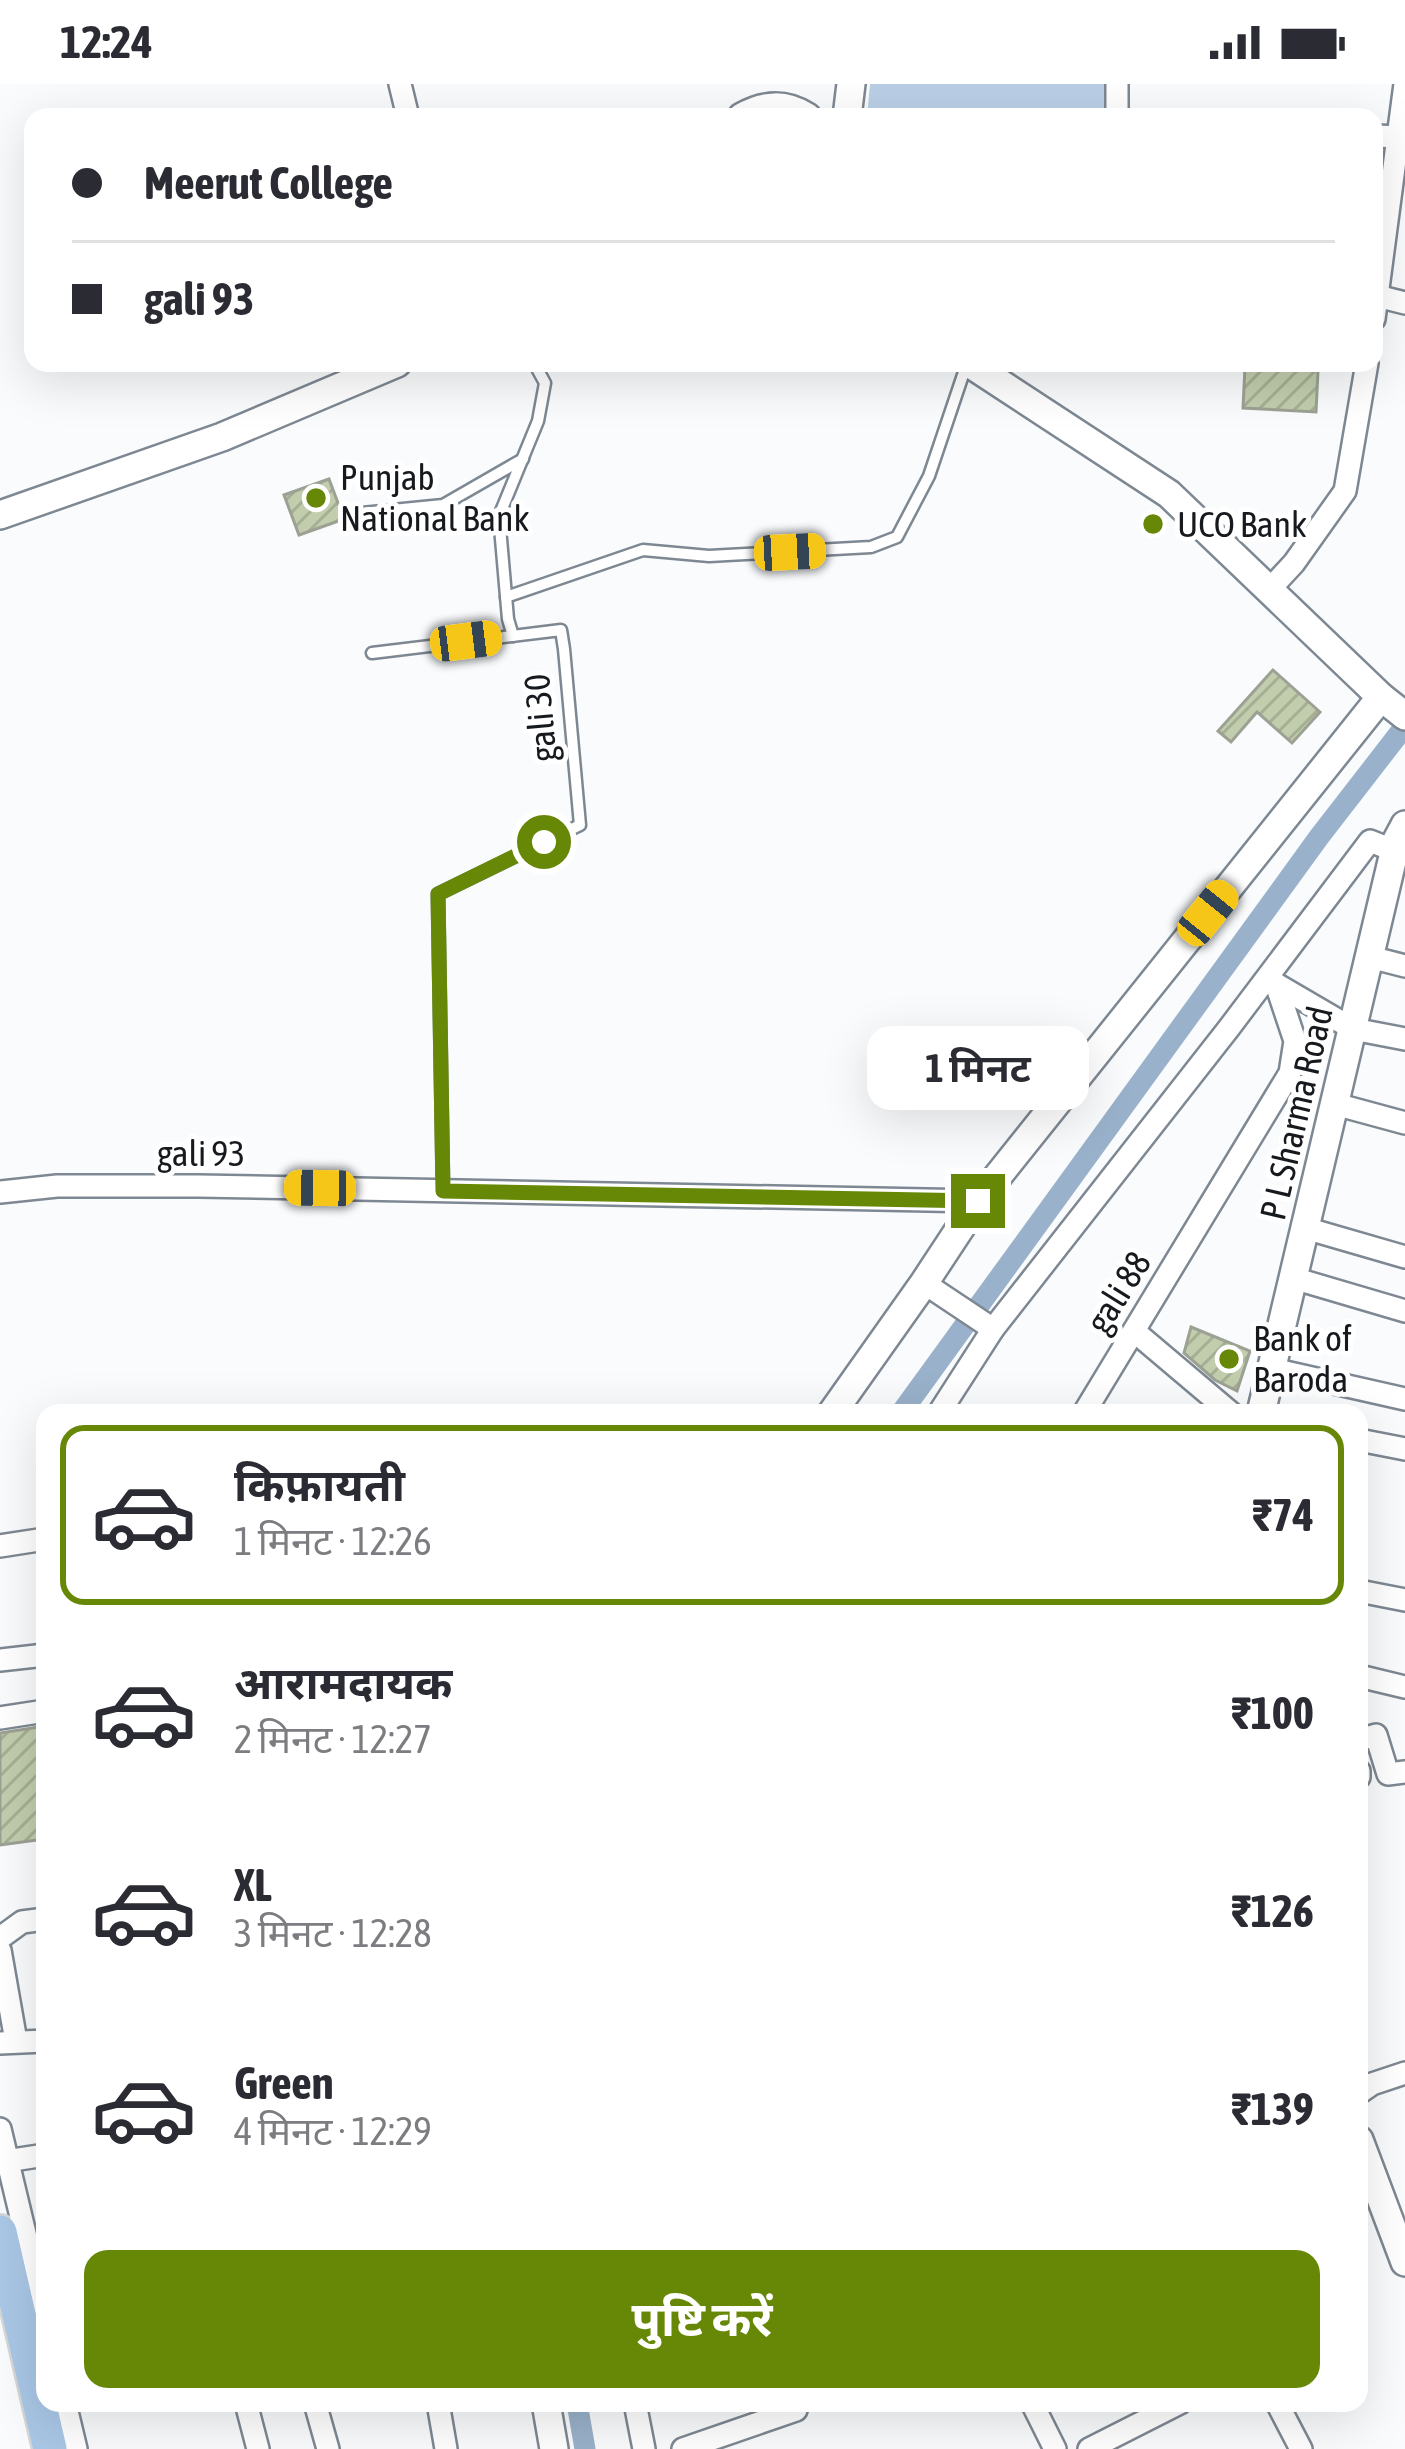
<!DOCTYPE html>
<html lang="hi">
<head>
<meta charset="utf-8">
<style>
  body { margin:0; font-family:"Asap Condensed","Noto Sans Devanagari",sans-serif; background:#f7f7f7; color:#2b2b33; height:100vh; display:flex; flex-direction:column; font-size:45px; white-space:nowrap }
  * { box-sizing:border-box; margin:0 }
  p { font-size:39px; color:#7c7c81 }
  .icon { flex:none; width:66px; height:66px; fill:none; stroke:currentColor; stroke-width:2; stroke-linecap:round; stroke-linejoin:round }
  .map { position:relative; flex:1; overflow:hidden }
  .details { position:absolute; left:36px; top:1320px; width:1332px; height:1008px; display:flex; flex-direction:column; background:#fff; border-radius:24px; box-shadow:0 12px 48px #0002 }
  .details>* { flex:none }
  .hud { position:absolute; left:24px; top:24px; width:1359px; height:264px; border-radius:24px; box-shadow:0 12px 48px #0002; display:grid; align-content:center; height:264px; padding:0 48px; background:#fff }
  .end { position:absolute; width:54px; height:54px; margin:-27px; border:15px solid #678807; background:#fff; box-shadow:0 0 0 6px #fff }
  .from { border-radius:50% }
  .bubble { position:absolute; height:84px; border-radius:24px; background:#fff; box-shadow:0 12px 48px #0002; font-size:39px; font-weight:700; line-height:84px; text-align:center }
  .car { position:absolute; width:36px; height:72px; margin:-36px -18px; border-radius:15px; box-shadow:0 0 9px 3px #0007; background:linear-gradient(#f5c518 24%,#345 0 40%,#f5c518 0 76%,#345 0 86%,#f5c518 0) }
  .hud b { display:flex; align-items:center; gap:42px; height:114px; font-size:45px }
  .hud b+b { border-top:3px solid #e1e1e2 }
  .hud i { width:30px; height:30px; background:#2b2b33 }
  ul { padding:21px 0 0; list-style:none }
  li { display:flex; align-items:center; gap:36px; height:180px; margin:0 24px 18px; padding:0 24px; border:6px solid transparent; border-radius:24px }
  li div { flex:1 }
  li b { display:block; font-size:45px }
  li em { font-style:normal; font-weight:700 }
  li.current { border-color:#678807 }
  li>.icon { width:108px; height:108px; stroke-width:1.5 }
  .action { display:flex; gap:24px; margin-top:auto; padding:24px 48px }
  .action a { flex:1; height:138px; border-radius:24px; background:#678807; color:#fff; font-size:48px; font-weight:700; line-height:138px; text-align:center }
  .status { display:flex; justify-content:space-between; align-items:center; height:84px; padding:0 60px; background:#fff; direction:ltr }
  .status svg { height:33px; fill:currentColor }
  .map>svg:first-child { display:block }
</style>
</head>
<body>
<div class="status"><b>12:24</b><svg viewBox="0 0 49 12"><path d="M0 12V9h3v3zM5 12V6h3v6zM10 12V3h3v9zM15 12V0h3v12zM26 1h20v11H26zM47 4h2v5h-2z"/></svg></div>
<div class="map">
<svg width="1405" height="2365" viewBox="0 0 1405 2365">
  <defs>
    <pattern id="building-hatch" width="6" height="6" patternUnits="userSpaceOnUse" patternTransform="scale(3)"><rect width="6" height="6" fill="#c1cdad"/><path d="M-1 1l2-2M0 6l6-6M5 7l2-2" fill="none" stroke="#a5af94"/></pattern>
  </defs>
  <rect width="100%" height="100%" fill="#f9fbfd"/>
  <path fill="#bacfe6" d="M 870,0 L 1104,0 L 1104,33 L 867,33 Z"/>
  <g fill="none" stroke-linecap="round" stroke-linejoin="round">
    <g stroke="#99b1ca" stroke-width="21">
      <path d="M 901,1329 L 1319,753 L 1405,642"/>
      <path d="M 577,2319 L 585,2365"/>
    </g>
  </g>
  <g fill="url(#building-hatch)" stroke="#9ca194" stroke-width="3">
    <path d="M 1245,283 L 1318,287 L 1316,328 L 1243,324 Z"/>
    <path d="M 329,395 L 344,435 L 299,451 L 284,411 Z"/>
    <path d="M 1273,586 L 1320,628 L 1292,659 L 1257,628 L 1231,658 L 1218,647 Z"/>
    <path d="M 1191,1243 L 1250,1267 L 1237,1307 L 1215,1296 L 1184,1269 Z"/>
    <path d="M 45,1642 L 45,1755 L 0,1761 L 0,1649 Z"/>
  </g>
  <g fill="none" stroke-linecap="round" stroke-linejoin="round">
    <g stroke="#7e8892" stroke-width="15">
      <g id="service">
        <path d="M 362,429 L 443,421 L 523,375"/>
        <path d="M 506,513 L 643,466 L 709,472 L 871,463 L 897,453 L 929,392 L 966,282"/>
        <path d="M 513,552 L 508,535 L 499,432 L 538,337 L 545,299 L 534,279"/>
        <path d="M 372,569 L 561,546 L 564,565 L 580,741 L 438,810 L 443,1107"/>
      </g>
    </g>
    <g stroke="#7e8892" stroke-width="26">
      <g id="minor">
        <path d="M 400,0 L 408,33"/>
        <path d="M 1117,0 L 1117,33"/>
        <path d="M 1374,52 L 1405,53"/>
        <path d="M 1377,212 L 1405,219"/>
        <path d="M 1374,235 L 1405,0"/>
        <path d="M 1269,506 L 1294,479 L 1345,407 L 1367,279"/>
        <path d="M 1370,873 L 1405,882"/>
        <path d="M 1276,900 L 1353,945 L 1405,955"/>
        <path d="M 1335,1020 L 1405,1039"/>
        <path d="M 0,1108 L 57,1102 L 198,1102 L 978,1117"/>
        <path d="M 1305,1144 L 1405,1173"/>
        <path d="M 1293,1194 L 1405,1227"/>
        <path d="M 924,1199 L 993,1245 L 939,1329"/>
        <path d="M 993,1245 L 1229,944 L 1370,757 L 1395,767"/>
        <path d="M 1134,1247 L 1231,1329"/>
        <path d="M 1272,1285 L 1405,1315"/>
        <path d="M 1084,1329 L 1290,989 L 1295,957 L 1276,900"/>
        <path d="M 1359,1356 L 1405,1365"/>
        <path d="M 0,1462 L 45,1455"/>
        <path d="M 1359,1507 L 1405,1516"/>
        <path d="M 0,1576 L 45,1571"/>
        <path d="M 1359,1592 L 1405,1603"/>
        <path d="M 0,1634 L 45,1627"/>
        <path d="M 1359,1656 L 1376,1651 L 1388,1690 L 1405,1688"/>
        <path d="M 1359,1687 L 1359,1693"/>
        <path d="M 0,1854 L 22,1838 L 45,1835"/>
        <path d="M 0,1866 L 16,1957"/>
        <path d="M 0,1959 L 45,1957"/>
        <path d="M 1359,2009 L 1372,2000 L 1405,1989"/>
        <path d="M 0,2045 L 45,2233"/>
        <path d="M 0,2078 L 45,2071"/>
        <path d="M 65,2319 L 76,2365"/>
        <path d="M 246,2319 L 258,2365"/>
        <path d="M 315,2319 L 328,2365"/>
        <path d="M 438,2319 L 446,2365"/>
        <path d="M 635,2319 L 644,2365"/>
        <path d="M 1032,2319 L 1055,2365"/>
        <path d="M 1277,2319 L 1301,2365"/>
        <path d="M 683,2365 L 796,2326"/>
        <path d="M 1089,2365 L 1180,2319"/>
      </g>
    </g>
    <g stroke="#7e8892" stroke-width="32">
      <g id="tertiary">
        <path d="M 742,33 C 765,20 785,19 807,33"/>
        <path d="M 847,33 L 851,0"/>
        <path d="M 969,279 L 1169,410 L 1381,613 L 1405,632"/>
        <path d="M 0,431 L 222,353 L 397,279"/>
        <path d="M 832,1329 L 924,1199 L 978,1117 L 1381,613"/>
        <path d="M 1261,1329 L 1397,756 L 1405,741"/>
        <path d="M 1359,2056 L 1405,2178"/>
        <path d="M 546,2319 L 554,2365"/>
      </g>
    </g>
    <g stroke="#d5d6d6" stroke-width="38">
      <path id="primary" d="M 0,2148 L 50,2365"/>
    </g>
    <use href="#service" stroke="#fff" stroke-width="10"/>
    <use href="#minor" stroke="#fff" stroke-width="21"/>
    <use href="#tertiary" stroke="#fff" stroke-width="27"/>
    <use href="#primary" stroke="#a9c7e6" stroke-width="33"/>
  </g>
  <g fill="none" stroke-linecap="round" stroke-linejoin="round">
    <path stroke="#678807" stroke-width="15" d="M 544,758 L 438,810 L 443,1107 L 978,1117"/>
  </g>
  <g fill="#678807" stroke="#fff" stroke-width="4.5">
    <circle cx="316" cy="414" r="12"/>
    <circle cx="1153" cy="440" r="12"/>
    <circle cx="1229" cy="1275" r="12"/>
  </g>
  <g text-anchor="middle" stroke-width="10" stroke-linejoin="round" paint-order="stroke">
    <g font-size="36" fill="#161a1e" stroke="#fff" text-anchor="start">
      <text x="340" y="406">Punjab<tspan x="340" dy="41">National Bank</tspan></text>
      <text x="1177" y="453">UCO Bank</text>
      <text x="1253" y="1267">Bank of<tspan x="1253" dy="41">Baroda</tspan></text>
    </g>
    <g font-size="36" fill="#161a1e" stroke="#fff">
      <text transform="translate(540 634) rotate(-95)" y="13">gali 30</text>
      <text transform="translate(1296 1029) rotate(-77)" y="13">P L Sharma Road</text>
      <text x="201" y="1082">gali 93</text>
      <text transform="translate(1118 1208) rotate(-58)" y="13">gali 88</text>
    </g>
  </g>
</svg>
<i class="end from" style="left:544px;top:758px"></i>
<i class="end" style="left:978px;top:1117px"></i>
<div class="bubble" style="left:867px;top:942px;width:222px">1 मिनट</div>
<i class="car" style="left:790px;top:468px;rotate:87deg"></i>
<i class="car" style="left:466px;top:557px;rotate:83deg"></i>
<i class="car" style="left:1208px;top:829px;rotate:39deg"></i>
<i class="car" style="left:320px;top:1104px;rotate:271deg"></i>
<div class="hud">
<b><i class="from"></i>Meerut College</b>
<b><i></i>gali 93</b>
</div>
<section class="details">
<ul>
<li class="current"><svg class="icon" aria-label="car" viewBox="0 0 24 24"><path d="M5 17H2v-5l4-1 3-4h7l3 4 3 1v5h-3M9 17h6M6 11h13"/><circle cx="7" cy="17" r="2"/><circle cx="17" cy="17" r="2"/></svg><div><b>किफ़ायती</b><p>1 मिनट · 12:26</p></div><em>₹74</em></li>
<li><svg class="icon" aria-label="car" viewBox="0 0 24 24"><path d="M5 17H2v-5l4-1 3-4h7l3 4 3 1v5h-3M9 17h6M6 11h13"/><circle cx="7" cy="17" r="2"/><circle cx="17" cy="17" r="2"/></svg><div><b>आरामदायक</b><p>2 मिनट · 12:27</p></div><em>₹100</em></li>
<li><svg class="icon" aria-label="car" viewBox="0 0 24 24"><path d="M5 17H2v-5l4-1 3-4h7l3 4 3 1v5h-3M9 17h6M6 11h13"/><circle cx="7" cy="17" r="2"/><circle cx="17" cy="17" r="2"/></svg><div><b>XL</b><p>3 मिनट · 12:28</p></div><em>₹126</em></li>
<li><svg class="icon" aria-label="car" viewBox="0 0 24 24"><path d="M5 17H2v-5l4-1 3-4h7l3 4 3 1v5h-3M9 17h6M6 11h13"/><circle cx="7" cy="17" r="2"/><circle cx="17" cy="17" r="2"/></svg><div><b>Green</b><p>4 मिनट · 12:29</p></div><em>₹139</em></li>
</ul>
<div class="action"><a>पुष्टि करें</a></div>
</section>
</div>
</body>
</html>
